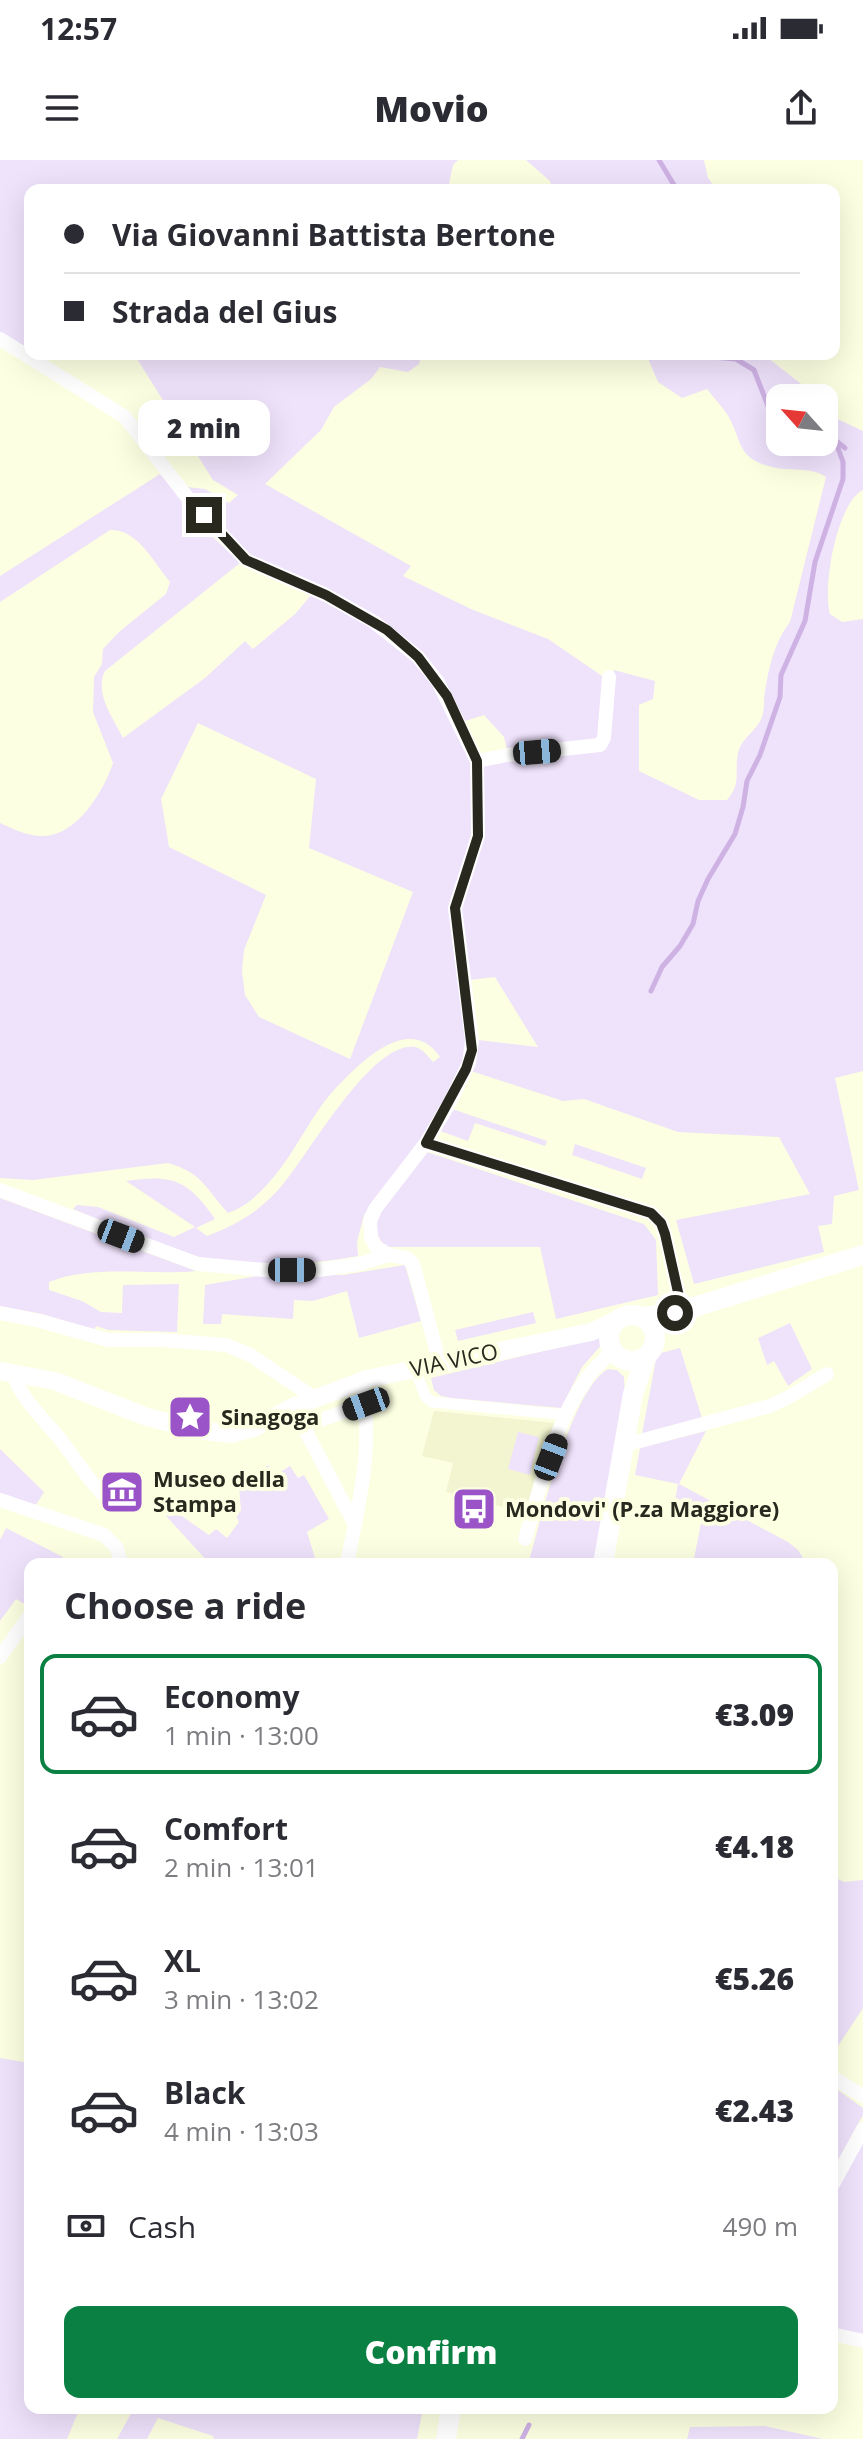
<!DOCTYPE html>
<html lang="en">
<head>
<meta charset="utf-8">
<style>
  body { margin:0; font-family:"Open Sans",sans-serif; background:#f7f7f7; color:#2b2b33; height:100vh; display:flex; flex-direction:column; font-size:30px; white-space:nowrap }
  * { box-sizing:border-box; margin:0 }
  p { font-size:26px; color:#7c7c81 }
  .icon { flex:none; width:44px; height:44px; fill:none; stroke:currentColor; stroke-width:2; stroke-linecap:round; stroke-linejoin:round }
  .map { position:relative; flex:1; overflow:hidden }
  .sheet { position:absolute; left:24px; top:1398px; width:814px; height:856px; display:flex; flex-direction:column; background:#fff; border-radius:16px; box-shadow:0 8px 32px #0002 }
  .sheet>* { flex:none }
  .top-card { position:absolute; left:24px; top:24px; width:816px; height:176px; border-radius:16px; box-shadow:0 8px 32px #0002; display:grid; align-content:center; height:176px; padding:0 40px; background:#fff }
  .needle { width:52px; rotate:297deg }
  .controls { position:absolute; left:766px; top:224px; display:grid; gap:16px }
  .controls a { display:grid; place-items:center; width:72px; height:72px; border-radius:16px; background:#fff; box-shadow:0 8px 32px #0002; font-size:40px }
  .end { position:absolute; width:36px; height:36px; margin:-18px; border:10px solid #28281e; background:#fff; box-shadow:0 0 0 4px #fff }
  .from { border-radius:50% }
  .bubble { position:absolute; height:56px; border-radius:16px; background:#fff; box-shadow:0 8px 32px #0002; font-size:26px; font-weight:800; line-height:56px; text-align:center }
  .car { position:absolute; width:24px; height:48px; margin:-24px -12px; border-radius:10px; box-shadow:0 0 6px 2px #0007; background:linear-gradient(#222 24%,#8ab4d8 0 40%,#222 0 76%,#8ab4d8 0 86%,#222 0) }
  .top-card b { display:flex; align-items:center; gap:28px; height:76px; font-size:30px }
  .top-card b+b { border-top:2px solid #e1e1e2 }
  .top-card i { width:20px; height:20px; background:#2b2b33 }
  ul { padding:0; list-style:none }
  li { display:flex; align-items:center; gap:24px; height:120px; margin:0 16px 12px; padding:0 24px; border:4px solid transparent; border-radius:16px }
  li div { flex:1 }
  li b { display:block; font-size:30px }
  li em { font-style:normal; font-weight:800 }
  li.current { border-color:#0b8043 }
  li>.icon { width:72px; height:72px; stroke-width:1.5 }
  h2 { padding:0 40px; font-size:36px; line-height:96px }
  .pay { display:flex; align-items:center; gap:20px; height:88px; padding:0 40px; font-size:30px }
  .pay p { margin-inline-start:auto }
  .cta { display:flex; gap:16px; margin-top:auto; padding:16px 40px }
  .cta a { flex:1; height:92px; border-radius:16px; background:#0b8043; color:#fff; font-size:32px; font-weight:800; line-height:92px; text-align:center }
  .status { display:flex; justify-content:space-between; align-items:center; height:56px; padding:0 40px; background:#fff; direction:ltr }
  .status svg { height:22px; fill:currentColor }
  header { display:flex; justify-content:space-between; align-items:center; height:104px; padding:0 40px; background:#fff; font-size:36px; font-weight:800 }
  .map>svg:first-child { display:block }
</style>
</head>
<body>
<div class="status"><b>12:57</b><svg viewBox="0 0 49 12"><path d="M0 12V9h3v3zM5 12V6h3v6zM10 12V3h3v9zM15 12V0h3v12zM26 1h20v11H26zM47 4h2v5h-2z"/></svg></div>
<header><svg class="icon" aria-label="menu" viewBox="0 0 24 24"><path d="M4 6h16M4 12h16M4 18h16"/></svg>Movio<svg class="icon" aria-label="share" viewBox="0 0 24 24"><path d="M12 15V3M7 8l5-5 5 5M5 13v7h14v-7"/></svg></header>
<div class="map">
<svg width="863" height="2279" viewBox="0 0 863 2279">
  <rect width="100%" height="100%" fill="#fcffe1"/>
  <path fill="#f2f5d0" d="M 434,1251 L 555,1263 L 526,1353 L 446,1332 L 453,1303 L 422,1296 Z"/>
  <g fill="#efe2fb" fill-rule="evenodd">
    <path d="M 0,0 L 458,0 L 453,5 L 449,23 L 454,30 L 30,30 L 30,190 L 0,172 Z"/>
    <path d="M 526,0 L 704,0 L 708,18 L 717,30 L 553,30 L 550,21 Z"/>
    <path d="M 134,194 L 422,194 L 419,204 L 408,212 L 380,207 L 371,219 L 334,247 L 321,270 L 265,324 L 411,406 L 403,416 L 471,449 L 548,479 L 605,518 L 599,578 L 507,590 L 504,577 L 484,555 L 465,561 C 445,521 423,491 387,464 L 247,397 L 187,327 L 205,329 L 229,343 L 238,335 L 213,320 Z"/>
    <path d="M 646,194 L 763,194 L 819,238 L 780,238 L 780,282 L 824,282 L 824,245 L 833,257 L 863,271 L 863,330 C 837,342 822,428 830,454 L 842,462 L 863,459 L 863,911 L 835,918 L 859,1030 L 834,1036 L 832,1064 L 818,1066 L 824,1092 L 694,1124 L 676,1060 L 810,1034 L 779,977 L 678,972 L 584,939 L 563,941 L 471,911 L 478,880 L 538,887 L 495,817 L 470,820 L 460,751 L 482,606 L 509,599 L 597,591 L 612,540 L 614,510 L 655,521 L 653,539 L 639,545 L 639,611 L 699,640 L 727,640 C 742,622 734,614 738,593 C 742,577 756,572 762,557 C 764,551 764,545 764,539 C 768,511 773,484 790,462 L 826,317 C 810,306 791,312 772,307 C 735,298 743,280 727,254 C 721,245 713,237 707,229 L 682,238 L 658,222 Z"/>
    <path d="M 160,314 L 213,377 L 240,403 L 105,511 C 94,533 113,558 123,578 L 205,518 L 245,481 L 253,489 L 295,454 L 312,434 L 352,454 L 404,491 L 435,528 L 468,596 L 472,610 L 473,676 L 449,744 L 466,881 L 465,898 L 430,966 L 364,1055 L 357,1082 L 358,1096 C 307,1105 250,1109 199,1097 C 156,1086 114,1065 73,1049 L 77,1045 L 98,1047 L 174,1077 L 195,1067 L 126,1021 C 173,1014 188,1020 215,1059 L 196,1068 L 207,1076 C 236,1065 257,1053 278,1030 C 305,1002 370,880 415,887 C 423,889 428,896 433,902 L 440,897 C 410,852 360,902 335,929 C 310,956 296,992 271,1020 C 259,1034 246,1047 228,1053 C 205,1028 203,1013 168,1003 L 33,1020 L 0,1018 L 0,663 C 13,669 27,676 42,676 C 76,677 104,631 113,603 L 93,552 L 94,517 L 102,504 L 103,489 L 120,471 L 166,434 L 170,422 C 155,404 137,368 110,370 L 0,442 L 0,416 ZM 198,563 L 316,619 L 309,688 L 413,732 L 350,899 L 259,857 L 245,835 L 242,811 L 244,790 L 266,735 L 169,687 L 161,639 Z"/>
    <path d="M 452,949 L 547,981 L 545,986 L 475,963 L 468,981 L 440,971 Z"/>
    <path d="M 575,984 L 646,1008 L 642,1019 L 572,995 Z"/>
    <path d="M 427,992 L 644,1064 L 656,1080 L 658,1135 L 556,1159 L 540,1087 L 387,1087 C 376,1079 374,1066 379,1053 Z"/>
    <path d="M 0,1038 L 196,1111 C 147,1116 96,1104 49,1122 L 49,1130 L 82,1141 L 101,1152 L 122,1153 L 123,1125 L 179,1124 L 177,1172 L 108,1170 L 96,1166 L 94,1170 L 42,1154 L 0,1146 Z"/>
    <path d="M 405,1105 L 421,1161 L 359,1178 L 347,1131 L 313,1141 L 294,1140 L 293,1159 L 222,1154 L 221,1164 L 203,1164 L 205,1125 L 257,1116 L 343,1115 Z"/>
    <path d="M 533,1152 L 536,1163 L 458,1181 L 455,1170 Z"/>
    <path d="M 790,1163 L 812,1209 L 788,1226 L 774,1201 L 767,1205 L 758,1178 Z"/>
    <path d="M 602,1177 L 605,1181 L 582,1207 L 561,1248 L 451,1238 L 441,1236 L 434,1230 L 431,1218 Z"/>
    <path d="M 680,1188 L 702,1258 L 642,1274 L 657,1194 Z"/>
    <path d="M 608,1209 L 617,1210 L 624,1217 L 625,1237 L 595,1404 L 528,1404 C 541,1361 570,1231 608,1209 Z"/>
    <path d="M 706,1271 L 679,1324 L 788,1382 L 798,1390 L 807,1404 L 693,1404 L 702,1358 L 673,1352 L 678,1324 L 635,1315 L 640,1288 Z"/>
    <path d="M 518,1272 L 539,1277 L 530,1315 L 508,1309 Z"/>
    <path d="M 0,1289 L 44,1332 L 34,1348 L 0,1336 Z"/>
    <path d="M 268,1305 L 275,1315 L 290,1306 L 298,1318 L 304,1315 L 329,1359 L 307,1372 L 316,1401 L 321,1404 L 210,1404 L 166,1356 L 173,1350 L 209,1375 L 216,1369 L 227,1378 L 239,1362 L 235,1353 L 241,1351 L 238,1314 L 256,1314 Z"/>
    <path d="M 6,1368 L 63,1397 L 56,1404 L 30,1404 L 30,1439 L 26,1445 L 16,1439 L 0,1461 L 0,1380 Z"/>
    <path d="M 832,1716 L 844,1722 L 863,1720 L 863,1848 L 832,1895 Z"/>
    <path d="M 0,1898 L 30,1903 L 30,2248 L 80,2248 L 67,2279 L 0,2279 Z"/>
    <path d="M 832,1926 L 863,1948 L 863,1955 L 832,2011 Z"/>
    <path d="M 863,1981 L 863,2176 L 832,2169 L 832,2038 Z"/>
    <path d="M 134,2248 L 423,2248 L 417,2279 L 214,2279 L 213,2276 L 158,2258 L 147,2279 L 117,2279 Z"/>
    <path d="M 765,2266 L 823,2279 L 687,2279 L 690,2267 Z"/>
  </g>
  <g fill="none" stroke-linecap="round" stroke-linejoin="round">
    <g stroke="#ceb2e4" stroke-width="5">
      <path d="M 659,0 L 677,30"/>
      <path d="M 708,194 L 712,197 L 736,199 L 754,210 L 768,246 L 780,262"/>
      <path d="M 824,277 L 835,280 L 845,288"/>
      <path d="M 651,831 L 662,807 L 680,786 L 693,764 L 698,741 L 708,719 L 735,674 L 743,647 L 747,621 L 760,595 L 780,537 L 781,515 L 805,461 L 815,402 L 843,319 L 843,302 L 835,280"/>
      <path d="M 522,2279 L 529,2265"/>
    </g>
    <path stroke="#fff" stroke-width="11" d="M 415,1208 L 425,1236 L 432,1242 L 567,1255"/>
    <g stroke="#fff" stroke-width="14">
      <path d="M 0,179 L 125,257 L 187,337 L 246,400 L 326,435 L 374,462 L 418,497 L 438,522 L 477,601 L 478,676 L 455,748 L 472,881 L 469,903 L 450,942 L 426,983 L 375,1049 L 370,1061 L 371,1078 L 376,1087 L 389,1095 L 407,1098 L 413,1104 L 440,1204"/>
      <path d="M 477,601 L 507,595 L 600,585 L 604,578 L 609,517"/>
      <path d="M 426,983 L 651,1053 L 661,1063 L 665,1074 L 682,1150"/>
      <path d="M 0,1030 L 198,1104 L 265,1110 L 319,1110 L 359,1104 L 389,1095"/>
      <path d="M 0,1153 L 40,1161 L 108,1180 L 161,1180 L 226,1185 L 250,1195 L 315,1238"/>
      <path d="M 13,1214 C 22,1240 43,1258 60,1279 C 77,1301 90,1323 111,1342"/>
      <path d="M 293,1247 L 354,1363"/>
      <path d="M 304,1266 L 366,1244"/>
      <path d="M 625,1285 L 770,1246 L 789,1237 L 827,1214"/>
      <path d="M 0,1340 L 104,1375 L 117,1388 L 121,1404"/>
      <path d="M 525,1379 C 541,1326 554,1263 587,1218 C 594,1208 604,1200 613,1191"/>
      <path d="M 347,1404 C 358,1347 376,1279 360,1222"/>
      <path d="M 0,1497 L 30,1455"/>
      <path d="M 832,1917 L 863,1936"/>
      <path d="M 832,2026 L 863,1969"/>
      <path d="M 832,2174 L 863,2181"/>
    </g>
    <path stroke="#fff" stroke-width="18" d="M 0,1211 L 55,1221 L 147,1257 L 197,1270 L 231,1274 L 254,1268 L 293,1247 L 367,1219 L 591,1172 L 618,1159"/>
    <g stroke="#fff" stroke-width="20">
      <circle cx="632" cy="1178" r="23"/>
      <path d="M 644,1157 L 675,1153 L 863,1095"/>
      <path d="M 603,1404 L 633,1234 L 646,1197"/>
      <path d="M 446,2279 L 451,2248"/>
    </g>
  </g>
  <g fill="none" stroke-linecap="round" stroke-linejoin="round">
    <path stroke="#28281e" stroke-width="10" d="M 204,355 L 246,400 L 326,435 L 387,470 L 418,497 L 447,536 L 477,601 L 478,676 L 455,748 L 472,890 L 466,909 L 426,983 L 651,1053 L 661,1063 L 665,1074 L 682,1150 L 675,1153"/>
  </g>
  <defs>
    <g id="sight-square" transform="scale(2.3)"><rect x="-9" y="-9" width="18" height="18" rx="4" fill="#9a54c8" stroke="#fcffe1"/><path d="M0-6L1.8-2.2L6-1.7L2.9 1.2L3.7 5.4L0 3.3L-3.7 5.4L-2.9 1.2L-6-1.7L-1.8-2.2Z" fill="#fff"/></g>
    <g id="museum-square" transform="scale(2.3)"><rect x="-9" y="-9" width="18" height="18" rx="4" fill="#9a54c8" stroke="#fcffe1"/><path d="M0-6L6-3V-2H-6V-3ZM-5-1h2V3h-2ZM-1-1h2V3h-2ZM3-1h2V3H3ZM-6 4H6V6H-6Z" fill="#fff"/></g>
    <g id="bus-square" transform="scale(2.3)"><rect x="-9" y="-9" width="18" height="18" rx="4" fill="#9a54c8" stroke="#fcffe1"/><path d="M-5-6H5V4H4V6H2V4H-2V6H-4V4H-5ZM-3.5-4V0h7V-4ZM-3.5 1.2v1.5H-2V1.2ZM2 1.2v1.5H3.5V1.2Z" fill="#fff"/></g>
  </defs>
  <g fill-rule="evenodd">
    <use href="#sight-square" x="190" y="1257"/>
    <use href="#museum-square" x="122" y="1332"/>
    <use href="#bus-square" x="474" y="1349"/>
  </g>
  <g text-anchor="middle" stroke-width="8" stroke-linejoin="round" paint-order="stroke">
    <g font-size="22" fill="#28281e" stroke="#fcffe1">
      <text transform="translate(454 1200) rotate(-12)" y="8">VIA VICO</text>
    </g>
    <g font-size="22" font-weight="bold" fill="#28281e" stroke="#fcffe1" text-anchor="start">
      <text x="221" y="1265">Sinagoga</text>
      <text x="153" y="1327">Museo della<tspan x="153" dy="25">Stampa</tspan></text>
      <text x="505" y="1357">Mondovi' (P.za Maggiore)</text>
    </g>
  </g>
</svg>
<div class="controls">
<a><svg class="needle" viewBox="-14 -14 28 28"><path d="M0-13l5 13h-10z" fill="#e53935"/><path d="M0 13l5-13h-10z" fill="#7c7c81"/></svg></a>
</div>
<i class="end from" style="left:675px;top:1153px"></i>
<i class="end" style="left:204px;top:355px"></i>
<div class="bubble" style="left:138px;top:240px;width:132px">2 min</div>
<i class="car" style="left:537px;top:592px;rotate:85deg"></i>
<i class="car" style="left:121px;top:1076px;rotate:111deg"></i>
<i class="car" style="left:292px;top:1110px;rotate:90deg"></i>
<i class="car" style="left:366px;top:1244px;rotate:250deg"></i>
<i class="car" style="left:551px;top:1297px;rotate:21deg"></i>
<div class="top-card">
<b><i class="from"></i>Via Giovanni Battista Bertone</b>
<b><i></i>Strada del Gius</b>
</div>
<section class="sheet">
<h2>Choose a ride</h2>
<ul>
<li class="current"><svg class="icon" aria-label="car" viewBox="0 0 24 24"><path d="M5 17H2v-5l4-1 3-4h7l3 4 3 1v5h-3M9 17h6M6 11h13"/><circle cx="7" cy="17" r="2"/><circle cx="17" cy="17" r="2"/></svg><div><b>Economy</b><p>1 min · 13:00</p></div><em>€3.09</em></li>
<li><svg class="icon" aria-label="car" viewBox="0 0 24 24"><path d="M5 17H2v-5l4-1 3-4h7l3 4 3 1v5h-3M9 17h6M6 11h13"/><circle cx="7" cy="17" r="2"/><circle cx="17" cy="17" r="2"/></svg><div><b>Comfort</b><p>2 min · 13:01</p></div><em>€4.18</em></li>
<li><svg class="icon" aria-label="car" viewBox="0 0 24 24"><path d="M5 17H2v-5l4-1 3-4h7l3 4 3 1v5h-3M9 17h6M6 11h13"/><circle cx="7" cy="17" r="2"/><circle cx="17" cy="17" r="2"/></svg><div><b>XL</b><p>3 min · 13:02</p></div><em>€5.26</em></li>
<li><svg class="icon" aria-label="car" viewBox="0 0 24 24"><path d="M5 17H2v-5l4-1 3-4h7l3 4 3 1v5h-3M9 17h6M6 11h13"/><circle cx="7" cy="17" r="2"/><circle cx="17" cy="17" r="2"/></svg><div><b>Black</b><p>4 min · 13:03</p></div><em>€2.43</em></li>
</ul>
<div class="pay"><svg class="icon" aria-label="cash" viewBox="0 0 24 24"><path d="M3 7h18v10H3z"/><circle cx="12" cy="12" r="2"/></svg>Cash<p>490 m</p></div>
<div class="cta"><a>Confirm</a></div>
</section>
</div>
</body>
</html>
